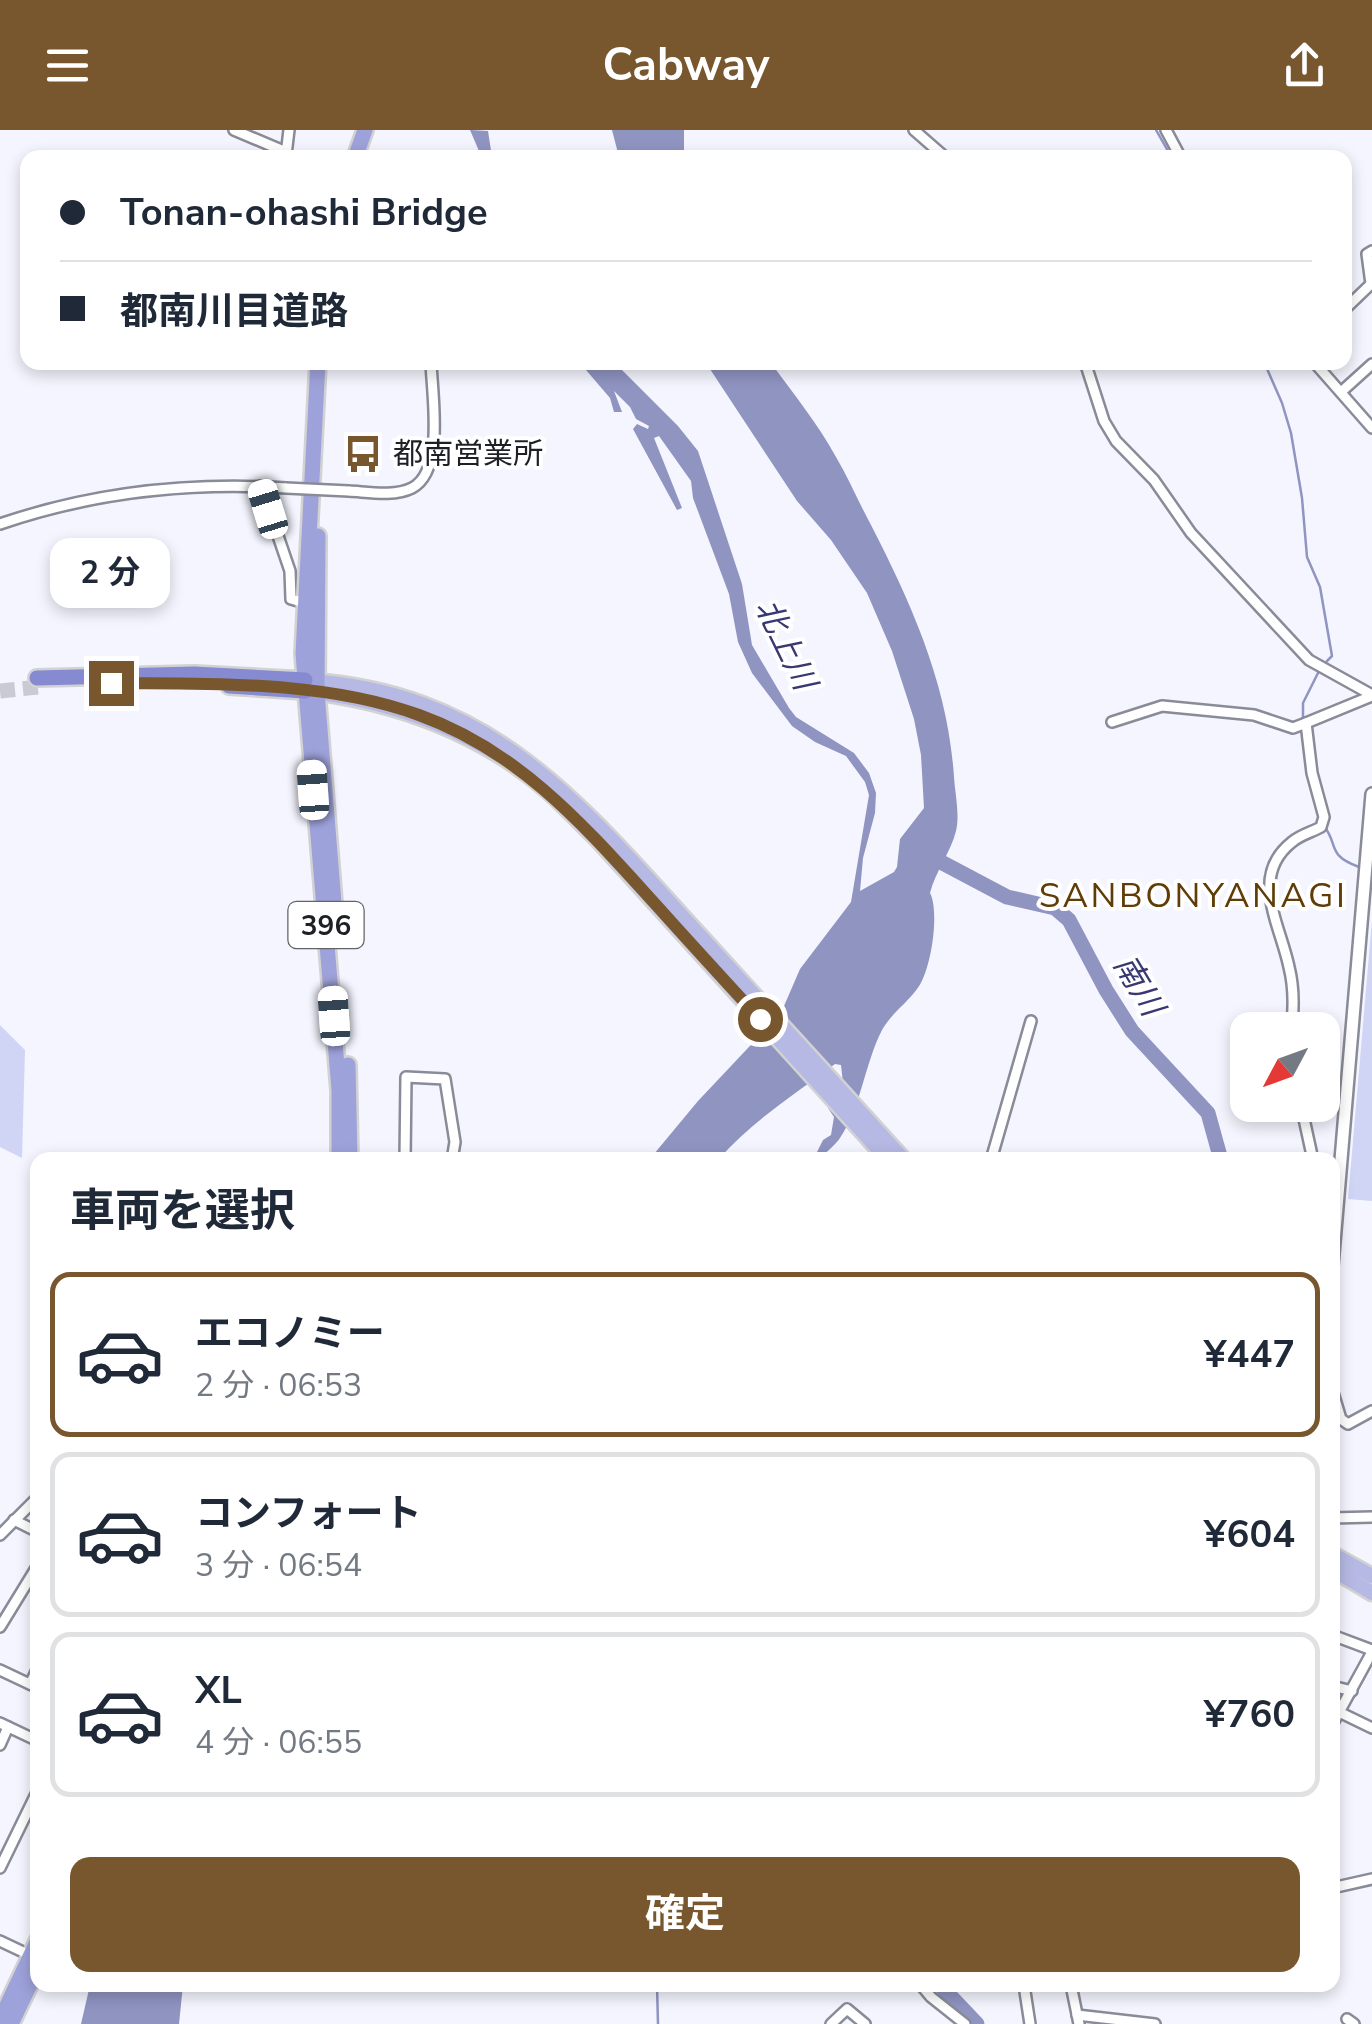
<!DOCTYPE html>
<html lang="ja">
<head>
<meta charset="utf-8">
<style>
  body { margin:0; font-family:"Nunito Sans","Noto Sans JP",sans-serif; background:#f6f6f7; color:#1f2937; height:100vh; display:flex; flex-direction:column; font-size:38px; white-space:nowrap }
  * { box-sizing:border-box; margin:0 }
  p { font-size:32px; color:#747a83 }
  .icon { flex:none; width:55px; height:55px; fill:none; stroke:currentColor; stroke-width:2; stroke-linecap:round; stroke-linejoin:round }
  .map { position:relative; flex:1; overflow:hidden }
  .drawer { position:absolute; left:30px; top:1022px; width:1310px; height:840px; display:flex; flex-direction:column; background:#fff; border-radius:20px; box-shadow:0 5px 15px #0003 }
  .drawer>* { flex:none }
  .guide { position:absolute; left:20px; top:20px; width:1332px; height:220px; border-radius:20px; box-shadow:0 5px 15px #0003; display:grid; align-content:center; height:220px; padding:0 40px; background:#fff }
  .needle { width:65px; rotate:229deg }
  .buttons { position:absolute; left:1230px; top:882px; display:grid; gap:20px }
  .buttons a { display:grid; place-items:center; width:110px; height:110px; border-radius:20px; background:#fff; box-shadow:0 5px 15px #0003; font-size:50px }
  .end { position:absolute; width:45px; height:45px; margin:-22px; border:12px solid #78562e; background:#fff; box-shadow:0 0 0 5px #fff }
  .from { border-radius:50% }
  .bubble { position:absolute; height:70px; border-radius:20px; background:#fff; box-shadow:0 5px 15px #0003; font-size:32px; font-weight:700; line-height:70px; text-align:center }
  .car { position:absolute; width:30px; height:60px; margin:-30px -15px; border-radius:12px; box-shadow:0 0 8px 2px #0007; background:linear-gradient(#fff 24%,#345 0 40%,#fff 0 76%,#345 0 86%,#fff 0) }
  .guide b { display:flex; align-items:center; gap:35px; height:95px; font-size:38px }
  .guide b+b { border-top:2px solid #e0e1e3 }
  .guide i { width:25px; height:25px; background:#1f2937 }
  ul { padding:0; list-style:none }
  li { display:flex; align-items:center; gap:30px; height:165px; margin:0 20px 15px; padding:0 20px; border:5px solid #e0e1e3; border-radius:20px }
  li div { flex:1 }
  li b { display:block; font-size:38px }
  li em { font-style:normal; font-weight:700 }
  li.active { border-color:#78562e }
  li>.icon { width:90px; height:90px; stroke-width:1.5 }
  h2 { padding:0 40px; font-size:45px; line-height:120px }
  .primary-button { display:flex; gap:20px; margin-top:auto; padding:20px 40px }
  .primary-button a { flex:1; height:115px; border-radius:20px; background:#78562e; color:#fff; font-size:40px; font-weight:700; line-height:115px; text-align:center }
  header { display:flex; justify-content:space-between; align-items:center; height:130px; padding:0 40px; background:#78562e; color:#fff; font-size:45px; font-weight:700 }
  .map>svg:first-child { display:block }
</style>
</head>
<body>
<header><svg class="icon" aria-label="menu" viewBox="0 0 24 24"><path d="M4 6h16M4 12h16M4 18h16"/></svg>Cabway<svg class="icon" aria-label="share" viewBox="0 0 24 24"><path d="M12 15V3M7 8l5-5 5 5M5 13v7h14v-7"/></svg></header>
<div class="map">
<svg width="1372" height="1894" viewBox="0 0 1372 1894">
  <rect width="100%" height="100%" fill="#f4f5fe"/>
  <g fill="#d0d5f6">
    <path d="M 1372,790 L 1372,1071 L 1348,1069 Z"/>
    <path d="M 0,895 L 25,920 L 22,1028 L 0,1017 Z"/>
  </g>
  <g fill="#8f94c1">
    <path d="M 470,0 L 488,1 L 492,27 L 477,27 L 479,21 Z"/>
    <path d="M 612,0 L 684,0 L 684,27 L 619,27 Z"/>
    <path d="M 580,233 L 615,233 L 678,296 L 698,321 L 742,454 L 752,515 L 789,578 L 796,587 L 854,623 L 869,643 L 876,663 L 875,683 L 863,728 L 860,761 L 894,742 L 897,737 L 900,709 L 924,678 L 921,625 L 914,589 L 892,521 L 867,463 L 831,410 L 797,371 L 706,233 L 771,233 C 793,263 818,294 836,327 C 849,349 859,373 871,395 C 912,475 948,555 954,647 C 955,663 960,685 956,701 C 951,722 935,742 930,763 C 940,782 931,842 917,859 C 906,874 891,884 882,900 C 865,933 861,977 840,1008 C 834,1017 825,1022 819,1030 L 813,1030 L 823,1010 L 831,1005 L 834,987 L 828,978 L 843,953 L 841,935 L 835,934 C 794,965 752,991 718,1030 L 649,1030 L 698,971 L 781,883 L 800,839 L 851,772 L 869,665 L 865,652 L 846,626 L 815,612 L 792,596 L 752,543 L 738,512 L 729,464 L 693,368 L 691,351 L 659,306 L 654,308 L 682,378 L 677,380 L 633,299 L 637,294 L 648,299 L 649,296 L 636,289 L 630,277 L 614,261 L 622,282 L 614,282 L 610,268 Z"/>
    <path d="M 90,1855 L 183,1855 L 179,1894 L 81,1894 Z"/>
  </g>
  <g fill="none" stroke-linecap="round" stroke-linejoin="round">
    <g stroke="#8f94c1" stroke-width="2.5">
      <path d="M 1156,0 L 1172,28"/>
      <path d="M 1264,232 L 1282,273 L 1291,303 L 1302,368 L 1307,427 L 1320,457 L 1332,526 L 1327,531"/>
      <path d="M 1303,588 L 1303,573 L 1318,543"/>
      <path d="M 1302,602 L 1307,642"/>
      <path d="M 1324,696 C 1339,715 1326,725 1359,737"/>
      <path d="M 657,1855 L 658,1894"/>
    </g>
    <g stroke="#8f94c1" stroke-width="15">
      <path d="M 927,721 L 939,731 L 1007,767 L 1055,778 L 1069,790 L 1106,860 L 1132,901 L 1208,983 L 1221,1030"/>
      <path d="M 940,1855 L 977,1894"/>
    </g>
    <path stroke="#c9cad3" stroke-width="15" stroke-dasharray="15 8" stroke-linecap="butt" d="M 0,561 L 39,557"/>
    <g stroke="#898b98" stroke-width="14">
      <g id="minor">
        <path d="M 234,0 L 286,22"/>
        <path d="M 914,0 L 946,28"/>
        <path d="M 1166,0 L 1181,28"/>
        <path d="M 286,25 L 289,0"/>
        <path d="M 1345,179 L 1371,154 L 1367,124 L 1372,121"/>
        <path d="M 1085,232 L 1104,291 L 1116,311 L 1154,350 L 1191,403 L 1309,530 L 1372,565"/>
        <path d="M 1314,232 L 1372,298"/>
        <path d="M 1341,262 L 1372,234"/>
        <path d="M 261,356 L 290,441 L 291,469 L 308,474"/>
        <path d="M 349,361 C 368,362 394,367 412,358 C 445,341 432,265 431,232"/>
        <path d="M 0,394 C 91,363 190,352 286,358"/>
        <path d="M 1112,592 L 1162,576 L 1254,585 L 1293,598 L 1306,593"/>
        <path d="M 1291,900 C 1294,879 1294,857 1289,837 C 1280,794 1249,746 1292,712 C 1300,705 1312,702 1321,697 L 1324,687 L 1312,643 L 1306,593 L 1372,566"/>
        <path d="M 1301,975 L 1313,1030"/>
        <path d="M 405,1030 L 406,947 L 445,949 L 455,1012 L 452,1030"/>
        <path d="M 991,1030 L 1031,891"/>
        <path d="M 1332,1259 L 1341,1289 L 1348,1294 L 1372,1281"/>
        <path d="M 1332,1388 L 1372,1387"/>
        <path d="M 14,1390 L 38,1402"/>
        <path d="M 0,1405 L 38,1367"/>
        <path d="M 0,1497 L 38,1435"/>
        <path d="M 1332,1505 L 1372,1520"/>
        <path d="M 0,1540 L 38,1558"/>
        <path d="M 30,1554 L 38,1538"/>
        <path d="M 1332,1556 L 1352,1561"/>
        <path d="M 1339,1582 L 1372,1598"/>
        <path d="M 0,1593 L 38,1611"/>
        <path d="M 1332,1595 L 1372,1522"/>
        <path d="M 0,1615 L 8,1597"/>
        <path d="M 0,1738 L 38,1660"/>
        <path d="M 1332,1758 L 1372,1749"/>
        <path d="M 0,1811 L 38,1829"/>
        <path d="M 921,1855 L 931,1867 L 965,1894"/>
        <path d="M 1024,1855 L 1030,1894"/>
        <path d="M 1071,1855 L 1079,1894"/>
        <path d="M 1077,1885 L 1155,1894"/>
        <path d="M 1347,1889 L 1354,1894"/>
        <path d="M 831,1894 L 847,1879 L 865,1894"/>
      </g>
    </g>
    <g stroke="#898b98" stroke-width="16">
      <path id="tertiary" d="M 1332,1136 L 1372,664"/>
    </g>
    <g stroke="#d2d2d3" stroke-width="19">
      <g id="primary">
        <path d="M 310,551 C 499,564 586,682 704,810 C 771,883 837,957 904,1030"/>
        <path d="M 306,561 C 394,571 480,602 548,661 C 565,676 581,694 598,710 L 888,1030"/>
        <path d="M 1332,1424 L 1372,1446"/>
        <path d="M 1332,1439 L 1372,1463"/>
      </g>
    </g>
    <g stroke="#d2d2d3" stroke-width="20">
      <g id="trunk">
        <path d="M 355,28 L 365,0"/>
        <path d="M 318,232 L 303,524 L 339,960 L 339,1030"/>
        <path d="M 318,406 L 317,562 L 334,773"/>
        <path d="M 348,935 L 350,1030"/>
        <path d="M 0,1890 L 38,1810"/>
        <path d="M 11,1894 L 38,1838"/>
      </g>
    </g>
    <g stroke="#d2d2d3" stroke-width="20">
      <g id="motorway">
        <path d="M 37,548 L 194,544 L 305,550"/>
        <path d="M 229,556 L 305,561"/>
      </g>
    </g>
    <use href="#minor" stroke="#fff" stroke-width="9"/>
    <use href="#tertiary" stroke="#fff" stroke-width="11"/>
    <use href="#primary" stroke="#b6b9e3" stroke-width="14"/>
    <use href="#trunk" stroke="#9ea2da" stroke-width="15"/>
    <use href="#motorway" stroke="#858ad1" stroke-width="15"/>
    <g stroke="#898b98" stroke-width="14" stroke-linecap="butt">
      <path id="minor-bridge" d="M 286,358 L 349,361"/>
    </g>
    <use href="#minor-bridge" stroke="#fff" stroke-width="9"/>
  </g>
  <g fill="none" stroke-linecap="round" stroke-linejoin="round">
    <path stroke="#78562e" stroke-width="12" d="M 111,553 C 211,554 323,550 419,585 C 522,622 587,699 658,777 C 692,815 726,852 760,889"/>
  </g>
  <defs>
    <g id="bus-bare" transform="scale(3)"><path d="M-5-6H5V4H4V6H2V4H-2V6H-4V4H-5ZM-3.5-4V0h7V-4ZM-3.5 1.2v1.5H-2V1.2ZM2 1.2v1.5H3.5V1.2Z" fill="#78562e" stroke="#fff" stroke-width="2.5" paint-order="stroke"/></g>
  </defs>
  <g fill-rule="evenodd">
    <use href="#bus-bare" x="363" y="324"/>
  </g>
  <g text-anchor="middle" stroke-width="8" stroke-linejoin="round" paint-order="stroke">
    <rect fill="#fff" stroke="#626366" stroke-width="2.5" x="288.5" y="772" width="75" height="46" rx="8"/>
    <g font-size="28" font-weight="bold" fill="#1f2025">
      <text x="326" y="805">396</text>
    </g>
    <g font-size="30" fill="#1f2025" stroke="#fff" text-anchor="start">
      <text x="393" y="334">都南営業所</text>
    </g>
    <g font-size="32" font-style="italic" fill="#383972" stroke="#fff">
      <text transform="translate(786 514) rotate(64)" y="11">北上川</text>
      <text transform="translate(1139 855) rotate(59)" y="11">南川</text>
    </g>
    <g font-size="35" letter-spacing="2.5" fill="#603c07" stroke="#fff">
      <text x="1193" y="777">SANBONYANAGI</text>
    </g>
  </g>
</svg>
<div class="buttons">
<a><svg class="needle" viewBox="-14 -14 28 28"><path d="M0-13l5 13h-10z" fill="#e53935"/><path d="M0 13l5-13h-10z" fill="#747a83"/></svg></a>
</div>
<i class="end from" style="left:760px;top:889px"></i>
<i class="end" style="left:111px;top:553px"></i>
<div class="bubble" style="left:50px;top:408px;width:120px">2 分</div>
<i class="car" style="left:268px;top:379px;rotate:343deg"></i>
<i class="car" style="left:313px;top:660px;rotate:356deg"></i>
<i class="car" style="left:334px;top:886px;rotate:356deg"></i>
<div class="guide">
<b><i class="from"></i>Tonan-ohashi Bridge</b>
<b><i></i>都南川目道路</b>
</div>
<section class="drawer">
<h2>車両を選択</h2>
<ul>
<li class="active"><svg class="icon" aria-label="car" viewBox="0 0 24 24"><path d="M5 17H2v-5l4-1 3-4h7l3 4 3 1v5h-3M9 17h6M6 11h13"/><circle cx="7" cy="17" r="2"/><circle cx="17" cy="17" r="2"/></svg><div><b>エコノミー</b><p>2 分 · 06:53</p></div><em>¥447</em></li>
<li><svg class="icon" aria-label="car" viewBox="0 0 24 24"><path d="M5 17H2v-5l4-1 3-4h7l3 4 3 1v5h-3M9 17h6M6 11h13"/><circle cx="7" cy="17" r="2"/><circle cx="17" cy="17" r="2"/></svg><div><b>コンフォート</b><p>3 分 · 06:54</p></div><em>¥604</em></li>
<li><svg class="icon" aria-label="car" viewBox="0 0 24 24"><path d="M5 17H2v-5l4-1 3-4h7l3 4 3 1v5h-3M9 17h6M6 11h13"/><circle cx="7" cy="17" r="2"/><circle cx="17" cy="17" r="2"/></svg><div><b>XL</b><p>4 分 · 06:55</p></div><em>¥760</em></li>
</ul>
<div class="primary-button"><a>確定</a></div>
</section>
</div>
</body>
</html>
